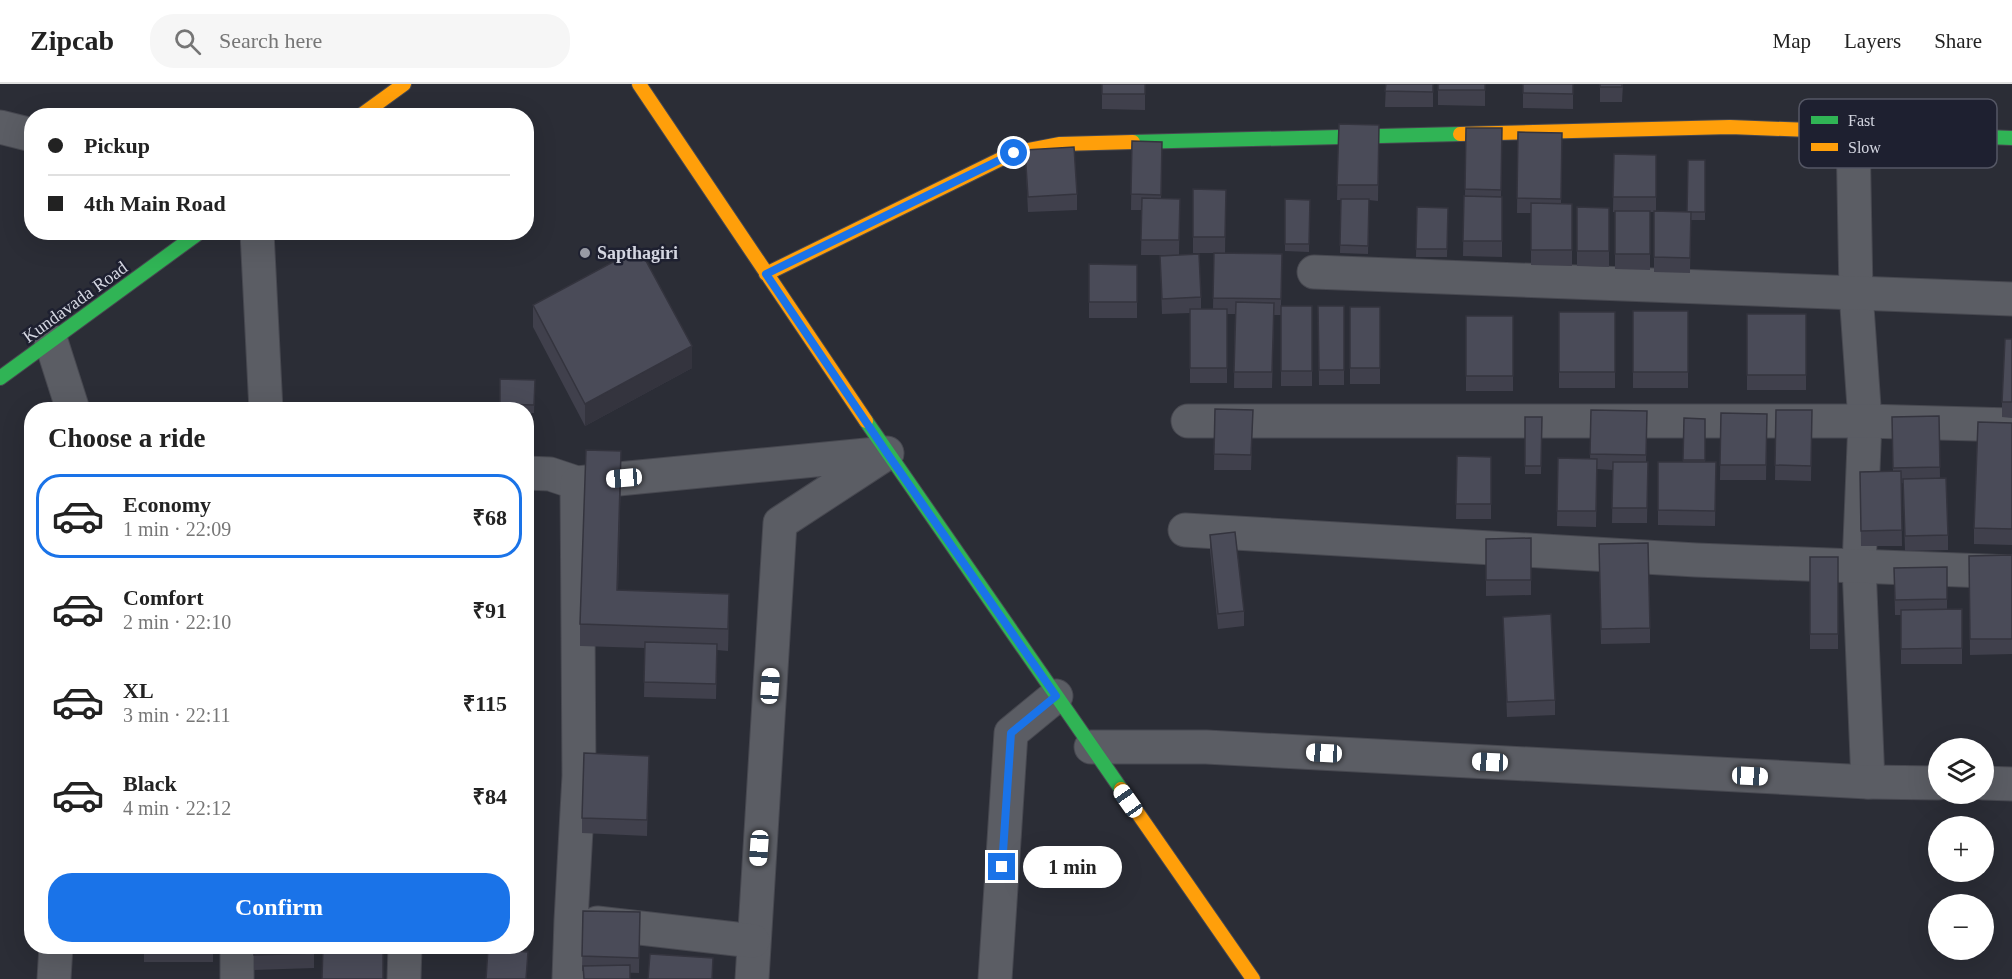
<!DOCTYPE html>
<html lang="en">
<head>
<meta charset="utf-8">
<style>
  body { margin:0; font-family:"Times New Roman",serif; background:#f6f6f6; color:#222; height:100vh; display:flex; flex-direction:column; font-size:22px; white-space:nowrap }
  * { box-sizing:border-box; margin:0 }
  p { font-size:20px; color:#767676 }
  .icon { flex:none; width:33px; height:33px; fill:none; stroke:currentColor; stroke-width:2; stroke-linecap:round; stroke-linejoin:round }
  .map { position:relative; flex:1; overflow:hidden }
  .panel { position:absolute; left:24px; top:318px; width:510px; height:552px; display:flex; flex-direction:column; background:#fff; border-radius:24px; box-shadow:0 6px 24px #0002 }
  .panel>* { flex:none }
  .banner { position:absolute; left:24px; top:24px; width:510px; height:132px; border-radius:24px; box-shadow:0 6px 24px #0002; display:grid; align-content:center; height:132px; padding:0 24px; background:#fff }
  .fabs { position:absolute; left:1928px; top:654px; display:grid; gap:12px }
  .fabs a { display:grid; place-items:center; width:66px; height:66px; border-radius:50%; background:#fff; box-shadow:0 6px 24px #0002; font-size:30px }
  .end { position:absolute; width:27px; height:27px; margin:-14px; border:8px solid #1a73e8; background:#fff; box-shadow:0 0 0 3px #fff }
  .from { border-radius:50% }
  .bubble { position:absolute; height:42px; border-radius:21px; background:#fff; box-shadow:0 6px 24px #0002; font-size:20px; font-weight:700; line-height:42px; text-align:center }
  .car { position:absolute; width:18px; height:36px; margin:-18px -9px; border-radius:8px; box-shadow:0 0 4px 2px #0007; background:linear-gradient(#fff 24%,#345 0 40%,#fff 0 76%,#345 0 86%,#fff 0) }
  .banner b { display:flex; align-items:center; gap:21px; height:57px; font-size:22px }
  .banner b+b { border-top:2px solid #e0e0e0 }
  .banner i { width:15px; height:15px; background:#222 }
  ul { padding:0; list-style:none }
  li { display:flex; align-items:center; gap:18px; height:84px; margin:0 12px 9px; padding:0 12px; border:3px solid transparent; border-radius:24px }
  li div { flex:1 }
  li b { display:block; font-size:22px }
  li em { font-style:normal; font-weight:700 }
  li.selected { border-color:#1a73e8 }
  li>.icon { width:54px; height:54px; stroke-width:1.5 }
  h2 { padding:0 24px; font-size:27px; line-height:72px }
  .button { display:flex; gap:12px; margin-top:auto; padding:12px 24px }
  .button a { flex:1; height:69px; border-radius:24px; background:#1a73e8; color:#fff; font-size:24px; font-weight:700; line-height:69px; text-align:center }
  header { display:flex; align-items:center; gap:36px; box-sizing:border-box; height:84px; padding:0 30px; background:#fff; border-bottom:2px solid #e0e0e0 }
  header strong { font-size:28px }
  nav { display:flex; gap:33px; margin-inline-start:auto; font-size:21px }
  .search { width:420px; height:54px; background:#f6f6f6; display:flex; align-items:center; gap:15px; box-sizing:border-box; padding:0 21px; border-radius:24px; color:#767676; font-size:22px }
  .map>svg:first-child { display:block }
</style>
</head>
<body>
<header>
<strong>Zipcab</strong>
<div class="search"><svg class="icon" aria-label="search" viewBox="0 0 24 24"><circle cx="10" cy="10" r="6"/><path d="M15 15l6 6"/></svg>Search here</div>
<nav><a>Map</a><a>Layers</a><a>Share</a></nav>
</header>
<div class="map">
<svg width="2012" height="895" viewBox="0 0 2012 895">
  <rect width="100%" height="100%" fill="#2b2d36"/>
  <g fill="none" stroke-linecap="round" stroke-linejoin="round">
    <g stroke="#474850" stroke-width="35">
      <g id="street">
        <path d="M 0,43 L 32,51"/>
        <path d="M 1853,48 L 1856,209 L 1865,337 L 1859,482 L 1868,698"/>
        <path d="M 257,148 L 266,326"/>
        <path d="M 1314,188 L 2012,215"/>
        <path d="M 51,257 L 73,326"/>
        <path d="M 1188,337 L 1865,337 L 2012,341"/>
        <path d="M 526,389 L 550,390 L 577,399 L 887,369 L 780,439 L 752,895"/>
        <path d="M 1185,446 L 1696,476 L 2012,488"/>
        <path d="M 1091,663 L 1206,663 L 1868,698 L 1938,699"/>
        <path d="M 1983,699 L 2012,700"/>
        <path d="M 597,839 L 753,857"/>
        <path d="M 237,862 L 237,895"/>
        <path d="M 54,895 L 56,862"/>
        <path d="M 404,895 L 405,862"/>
        <path d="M 569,895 L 571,836 L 579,692 L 577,399"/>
        <path d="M 995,895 L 1011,649 L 1056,612"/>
      </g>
    </g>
    <g stroke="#474850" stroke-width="16">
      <g id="fast">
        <path d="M 1862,48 L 2012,54"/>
        <path d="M 1133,58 L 1460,50"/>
        <path d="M 0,294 L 200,148"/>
        <path d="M 866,337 L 1121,705"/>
      </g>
    </g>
    <g stroke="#474850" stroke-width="16">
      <g id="slow">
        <path d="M 639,0 L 866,337"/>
        <path d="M 360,32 L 404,0"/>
        <path d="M 1460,50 L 1730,43 L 1862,48"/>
        <path d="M 766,190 L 1013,69 L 1060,60 L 1133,58"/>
        <path d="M 1121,705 L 1253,895"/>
      </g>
    </g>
    <use href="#street" stroke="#5b5d64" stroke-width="33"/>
    <use href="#fast" stroke="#30b455" stroke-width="14"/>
    <use href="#slow" stroke="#ff9f0a" stroke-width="14"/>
  </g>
  <g fill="#40404c">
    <path d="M 1102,0 L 1145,0 L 1145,26 L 1102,25 Z"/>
    <path d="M 1386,0 L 1433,0 L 1433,23 L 1385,23 Z"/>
    <path d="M 1438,0 L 1485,0 L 1485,22 L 1438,21 Z"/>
    <path d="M 1523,0 L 1573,0 L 1573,25 L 1523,24 Z"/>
    <path d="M 1600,0 L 1623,0 L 1622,18 L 1600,18 Z"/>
    <path d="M 1339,40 L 1379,41 L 1378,117 L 1369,116 L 1368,170 L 1340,169 L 1341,116 L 1337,116 Z"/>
    <path d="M 1466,44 L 1502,44 L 1501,113 L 1502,113 L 1502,173 L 1463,172 L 1464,112 L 1465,112 Z"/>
    <path d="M 1518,48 L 1562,49 L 1561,120 L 1572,120 L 1572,182 L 1531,181 L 1531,129 L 1517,129 Z"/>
    <path d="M 1132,57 L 1162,58 L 1161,115 L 1180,115 L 1179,171 L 1201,213 L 1201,225 L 1213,225 L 1214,169 L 1282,170 L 1281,222 L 1312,222 L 1312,302 L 1281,302 L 1281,231 L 1274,231 L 1272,304 L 1234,304 L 1235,230 L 1227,230 L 1227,299 L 1190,299 L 1190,229 L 1162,230 L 1160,172 L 1173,171 L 1141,171 L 1142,126 L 1131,126 Z"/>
    <path d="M 1025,66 L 1077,110 L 1077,126 L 1028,128 Z"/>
    <path d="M 1614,70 L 1656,71 L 1656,127 L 1687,128 L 1705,76 L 1705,136 L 1691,136 L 1690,189 L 1654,188 L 1654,128 L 1650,128 L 1650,186 L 1615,185 L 1615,128 L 1613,128 Z"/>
    <path d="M 1193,105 L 1226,106 L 1225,169 L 1193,169 Z"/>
    <path d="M 1285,115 L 1310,116 L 1309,168 L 1285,167 Z"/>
    <path d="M 1417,123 L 1448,124 L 1447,173 L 1416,173 Z"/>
    <path d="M 1577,123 L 1609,124 L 1609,183 L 1577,182 Z"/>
    <path d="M 1089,180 L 1137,181 L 1137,234 L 1089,234 Z"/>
    <path d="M 533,221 L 692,284 L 585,342 L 533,243 Z"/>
    <path d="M 1318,222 L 1344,222 L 1344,301 L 1319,301 Z"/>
    <rect x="1350" y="223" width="30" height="77"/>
    <rect x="1633" y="227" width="55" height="77"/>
    <rect x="1559" y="228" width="56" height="76"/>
    <rect x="1747" y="230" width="59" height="76"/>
    <rect x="1466" y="232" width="47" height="75"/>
    <path d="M 2012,255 L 2012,334 L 2002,333 L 2002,318 Z"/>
    <path d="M 500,295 L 535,296 L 534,329 L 526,329 L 526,326 L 500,326 Z"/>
    <path d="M 1215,325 L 1253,326 L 1251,386 L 1214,386 Z"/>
    <path d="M 1591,326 L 1647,327 L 1646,378 L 1648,378 L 1647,439 L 1612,439 L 1613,386 L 1597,385 L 1596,443 L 1557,442 L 1558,374 L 1590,375 Z"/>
    <path d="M 1776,326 L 1812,326 L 1811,397 L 1775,396 Z"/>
    <path d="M 1721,329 L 1767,330 L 1766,396 L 1720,396 Z"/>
    <path d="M 1939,332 L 1940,394 L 1948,451 L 1948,466 L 1905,467 L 1903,399 L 1901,399 L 1902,462 L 1861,462 L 1860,388 L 1893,387 L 1892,333 Z"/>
    <path d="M 1525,333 L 1542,333 L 1541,390 L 1525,390 Z"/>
    <path d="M 1684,334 L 1705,335 L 1705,378 L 1716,378 L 1715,442 L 1658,441 L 1658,378 L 1683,378 Z"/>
    <path d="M 2012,339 L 2012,461 L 1974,460 L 1974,444 Z"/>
    <path d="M 1457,372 L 1491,373 L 1491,435 L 1456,435 Z"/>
    <path d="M 621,389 L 618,506 L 729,532 L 728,567 L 717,566 L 716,615 L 644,613 L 645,564 L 580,562 L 580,540 Z"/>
    <path d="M 1210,451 L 1244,527 L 1244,542 L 1218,545 L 1210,466 Z"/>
    <path d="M 1531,454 L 1531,511 L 1486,512 L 1486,455 Z"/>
    <path d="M 2012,471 L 2012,570 L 1970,571 L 1969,472 Z"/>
    <rect x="1810" y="473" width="28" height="92"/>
    <path d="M 1599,475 L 1650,544 L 1650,559 L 1601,560 Z"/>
    <path d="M 1947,483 L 1947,525 L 1962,525 L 1962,580 L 1901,580 L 1901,531 L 1895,531 L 1894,484 Z"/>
    <path d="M 1503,533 L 1555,616 L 1555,631 L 1507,633 Z"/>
    <path d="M 649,672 L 647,752 L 582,749 L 582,734 Z"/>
    <path d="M 583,827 L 640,828 L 639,889 L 582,887 Z"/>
    <rect x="144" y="862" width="69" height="16"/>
    <path d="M 254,862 L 314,862 L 314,884 L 254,886 Z"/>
    <path d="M 323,862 L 387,862 L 387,870 L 383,870 Z"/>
  </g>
  <g fill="#34343e">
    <path d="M 692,262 L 692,284 L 585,342 L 585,320 Z"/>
    <path d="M 621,367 L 621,389 L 617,528 L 617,506 Z"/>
    <path d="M 729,510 L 729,532 L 728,567 L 728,545 Z"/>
  </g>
  <g fill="#4a4b58" stroke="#34343e" stroke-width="1.5">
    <rect x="1102" y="0" width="43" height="10"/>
    <path d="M 1386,0 L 1433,0 L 1433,8 L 1385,7 Z"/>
    <rect x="1438" y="0" width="47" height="6"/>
    <path d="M 1523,0 L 1573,0 L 1573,10 L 1523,9 Z"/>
    <rect x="1600" y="0" width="22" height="3"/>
    <path d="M 1339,40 L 1379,41 L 1378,101 L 1337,101 Z"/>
    <path d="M 1466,44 L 1502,44 L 1501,106 L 1465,105 Z"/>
    <path d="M 1518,48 L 1562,49 L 1561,115 L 1517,114 Z"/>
    <path d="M 1132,57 L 1162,58 L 1161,111 L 1131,110 Z"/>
    <path d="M 1074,63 L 1077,110 L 1028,113 L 1025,66 Z"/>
    <path d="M 1614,70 L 1656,71 L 1656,113 L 1613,113 Z"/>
    <path d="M 1688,76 L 1705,76 L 1705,128 L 1687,128 Z"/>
    <path d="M 1193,105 L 1226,106 L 1225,153 L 1193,153 Z"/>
    <path d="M 1464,112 L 1502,113 L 1502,157 L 1463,157 Z"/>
    <path d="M 1142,114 L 1180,115 L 1179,156 L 1141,156 Z"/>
    <path d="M 1285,115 L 1310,116 L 1309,160 L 1285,160 Z"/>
    <path d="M 1341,115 L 1369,115 L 1368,162 L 1340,161 Z"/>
    <path d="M 1531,119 L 1572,120 L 1572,166 L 1531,166 Z"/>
    <path d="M 1417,123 L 1448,124 L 1447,165 L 1416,165 Z"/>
    <path d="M 1577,123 L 1609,124 L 1609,167 L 1577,167 Z"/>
    <rect x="1615" y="127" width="35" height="43"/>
    <path d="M 1654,127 L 1691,128 L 1690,174 L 1654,173 Z"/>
    <path d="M 639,164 L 692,262 L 585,320 L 533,221 Z"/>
    <path d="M 1214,169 L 1282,170 L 1281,215 L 1213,214 Z"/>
    <path d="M 1199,170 L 1201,213 L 1162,215 L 1160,172 Z"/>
    <path d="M 1089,180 L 1137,181 L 1137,218 L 1089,218 Z"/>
    <path d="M 1236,218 L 1274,219 L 1272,288 L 1234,288 Z"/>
    <rect x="1281" y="222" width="31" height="65"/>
    <path d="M 1318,222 L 1344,222 L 1344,286 L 1319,286 Z"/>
    <rect x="1350" y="223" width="30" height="61"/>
    <rect x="1190" y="225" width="37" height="59"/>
    <rect x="1633" y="227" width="55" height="61"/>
    <rect x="1559" y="228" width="56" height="60"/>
    <rect x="1747" y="230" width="59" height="61"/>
    <rect x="1466" y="232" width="47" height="60"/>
    <path d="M 2005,255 L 2012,255 L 2012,318 L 2002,318 Z"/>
    <path d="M 500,295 L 535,296 L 534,321 L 500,320 Z"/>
    <path d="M 1215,325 L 1253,326 L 1251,371 L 1214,370 Z"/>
    <path d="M 1591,326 L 1647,327 L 1646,371 L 1590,370 Z"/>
    <path d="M 1776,326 L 1812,326 L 1811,382 L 1775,381 Z"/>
    <path d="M 1721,329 L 1767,330 L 1766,381 L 1720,381 Z"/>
    <path d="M 1939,332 L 1940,383 L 1893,384 L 1892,333 Z"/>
    <path d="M 1525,333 L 1542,333 L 1541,382 L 1525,382 Z"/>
    <path d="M 1684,334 L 1705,335 L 1705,376 L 1683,376 Z"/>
    <path d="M 1978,338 L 2012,339 L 2012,445 L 1974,444 Z"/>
    <path d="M 586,366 L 621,367 L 617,506 L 729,510 L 728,545 L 580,540 Z"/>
    <path d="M 1457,372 L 1491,373 L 1491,420 L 1456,420 Z"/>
    <path d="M 1558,374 L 1597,375 L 1596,427 L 1557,427 Z"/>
    <path d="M 1613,378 L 1648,378 L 1647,424 L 1612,424 Z"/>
    <path d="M 1658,378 L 1716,378 L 1715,427 L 1658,426 Z"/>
    <path d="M 1901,387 L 1902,446 L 1861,447 L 1860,388 Z"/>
    <path d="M 1946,394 L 1948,451 L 1905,452 L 1903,395 Z"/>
    <path d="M 1235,448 L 1244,527 L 1218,530 L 1210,451 Z"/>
    <path d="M 1531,454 L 1531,496 L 1486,496 L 1486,455 Z"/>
    <path d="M 1648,459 L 1650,544 L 1601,545 L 1599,460 Z"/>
    <path d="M 2012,471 L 2012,555 L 1970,555 L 1969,472 Z"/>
    <rect x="1810" y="473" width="28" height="77"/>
    <path d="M 1947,483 L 1947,515 L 1895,516 L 1894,484 Z"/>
    <path d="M 1962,525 L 1962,564 L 1901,565 L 1901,526 Z"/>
    <path d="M 1551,530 L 1555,616 L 1507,618 L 1503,533 Z"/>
    <path d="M 645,558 L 717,560 L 716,600 L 644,598 Z"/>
    <path d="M 584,669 L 649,672 L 647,736 L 582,734 Z"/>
    <path d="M 583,827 L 640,828 L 639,874 L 582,872 Z"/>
    <path d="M 254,862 L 314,862 L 314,869 L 254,871 Z"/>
    <path d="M 323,862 L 383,862 L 383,895 L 322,895 Z"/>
    <path d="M 488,865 L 528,868 L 526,895 L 486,895 Z"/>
    <path d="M 650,870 L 713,874 L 712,895 L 648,895 Z"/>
    <path d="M 630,881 L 630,895 L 584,895 L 583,882 Z"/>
  </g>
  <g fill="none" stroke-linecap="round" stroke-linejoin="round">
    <path stroke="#1a73e8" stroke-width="8" d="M 1002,783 L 1011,649 L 1056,612 L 887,369 L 766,190 L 1014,69"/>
  </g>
  <circle fill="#999ba5" stroke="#1e2030" stroke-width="2" cx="585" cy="169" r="6"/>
  <g text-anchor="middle" stroke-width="5" stroke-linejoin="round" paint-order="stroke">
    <g font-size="18" font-weight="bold" fill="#d4d6e1" stroke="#1e2030" text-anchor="start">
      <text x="597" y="175">Sapthagiri</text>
    </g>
    <g font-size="18" fill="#d4d6e1" stroke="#1e2030">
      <text transform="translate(75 218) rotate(-36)" y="6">Kundavada Road</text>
    </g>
  </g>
  <rect x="1799" y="15" width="198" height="69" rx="9" fill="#1e2030" stroke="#555765" stroke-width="1.5"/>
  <rect x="1811" y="32" width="27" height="8" fill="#30b455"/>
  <rect x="1811" y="59" width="27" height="8" fill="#ff9f0a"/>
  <g font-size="16" fill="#d4d6e1">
    <text x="1848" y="42">Fast</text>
    <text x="1848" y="69">Slow</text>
  </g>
</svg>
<div class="fabs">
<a><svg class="icon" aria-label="layers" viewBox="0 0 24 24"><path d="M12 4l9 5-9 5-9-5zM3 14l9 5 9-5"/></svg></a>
<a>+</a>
<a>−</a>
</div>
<i class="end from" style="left:1014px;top:69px"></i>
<i class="end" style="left:1002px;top:783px"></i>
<div class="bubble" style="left:1023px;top:762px;width:99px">1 min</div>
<i class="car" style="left:624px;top:394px;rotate:265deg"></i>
<i class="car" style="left:770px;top:602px;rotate:4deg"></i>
<i class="car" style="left:1324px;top:669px;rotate:273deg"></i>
<i class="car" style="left:1490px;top:678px;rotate:273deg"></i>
<i class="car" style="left:1750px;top:692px;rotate:93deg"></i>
<i class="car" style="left:1128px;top:717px;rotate:325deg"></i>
<i class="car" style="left:759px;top:764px;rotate:184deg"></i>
<div class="banner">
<b><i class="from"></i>Pickup</b>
<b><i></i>4th Main Road</b>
</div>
<section class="panel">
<h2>Choose a ride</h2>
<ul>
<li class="selected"><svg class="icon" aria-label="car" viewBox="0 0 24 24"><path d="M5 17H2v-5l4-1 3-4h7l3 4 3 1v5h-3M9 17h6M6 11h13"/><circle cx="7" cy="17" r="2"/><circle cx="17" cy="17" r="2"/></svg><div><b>Economy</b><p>1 min · 22:09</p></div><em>₹68</em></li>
<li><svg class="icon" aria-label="car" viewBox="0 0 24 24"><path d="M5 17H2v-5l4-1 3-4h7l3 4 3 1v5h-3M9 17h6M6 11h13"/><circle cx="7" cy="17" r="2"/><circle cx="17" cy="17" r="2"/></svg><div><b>Comfort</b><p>2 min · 22:10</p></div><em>₹91</em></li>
<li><svg class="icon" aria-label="car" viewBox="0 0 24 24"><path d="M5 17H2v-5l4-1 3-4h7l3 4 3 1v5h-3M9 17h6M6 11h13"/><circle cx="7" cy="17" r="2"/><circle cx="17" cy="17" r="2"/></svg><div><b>XL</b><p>3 min · 22:11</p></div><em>₹115</em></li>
<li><svg class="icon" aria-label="car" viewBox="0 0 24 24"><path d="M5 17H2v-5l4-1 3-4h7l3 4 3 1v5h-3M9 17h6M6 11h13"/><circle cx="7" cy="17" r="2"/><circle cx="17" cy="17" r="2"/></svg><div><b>Black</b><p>4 min · 22:12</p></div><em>₹84</em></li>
</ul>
<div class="button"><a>Confirm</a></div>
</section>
</div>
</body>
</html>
